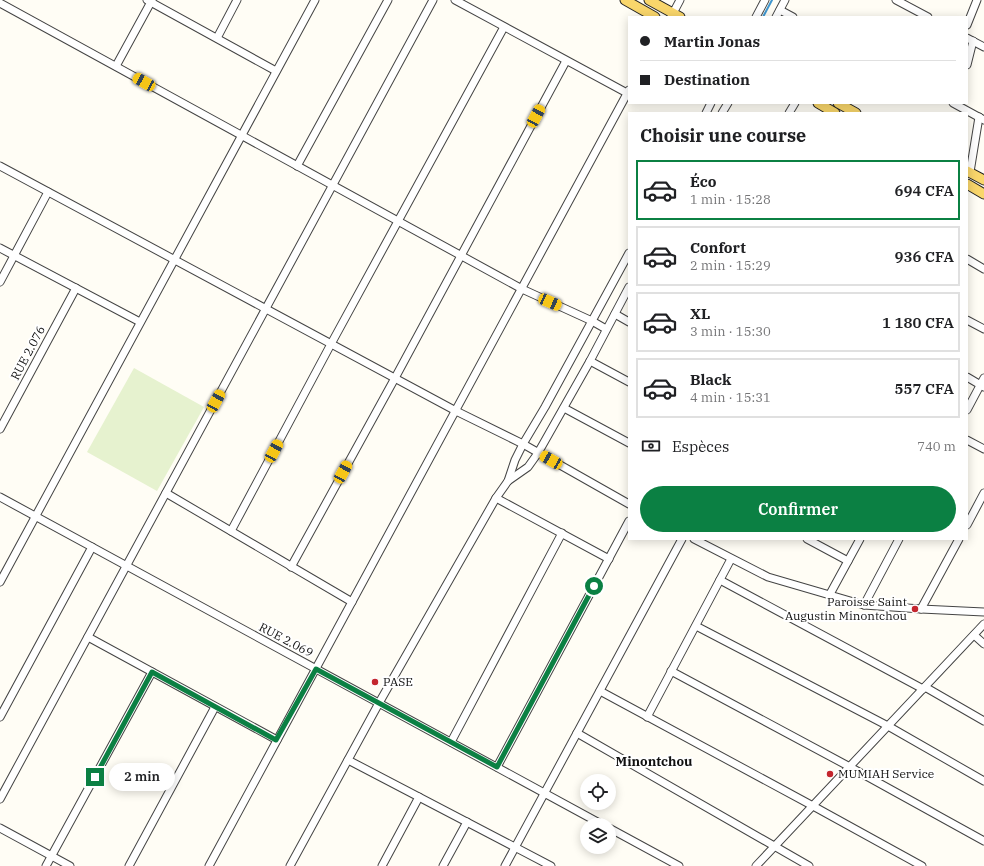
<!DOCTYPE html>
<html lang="fr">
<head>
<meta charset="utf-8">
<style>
  body { margin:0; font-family:"IBM Plex Serif",serif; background:#f6f6f6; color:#202124; height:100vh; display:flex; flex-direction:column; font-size:15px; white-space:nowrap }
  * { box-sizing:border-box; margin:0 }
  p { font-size:13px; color:#757577 }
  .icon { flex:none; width:22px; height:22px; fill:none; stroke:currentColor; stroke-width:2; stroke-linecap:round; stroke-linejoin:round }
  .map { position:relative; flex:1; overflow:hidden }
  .sheet { position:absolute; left:628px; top:112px; width:340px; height:428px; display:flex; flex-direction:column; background:#fff; border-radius:0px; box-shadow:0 2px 10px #0003 }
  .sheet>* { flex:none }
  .hud { position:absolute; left:628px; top:16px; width:340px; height:88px; border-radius:0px; box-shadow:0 2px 10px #0003; display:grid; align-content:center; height:88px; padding:0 12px; background:#fff }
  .tools { position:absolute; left:580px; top:774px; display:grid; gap:8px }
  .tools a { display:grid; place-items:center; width:36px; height:36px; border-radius:50%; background:#fff; box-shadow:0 2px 10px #0003; font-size:20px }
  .end { position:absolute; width:18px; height:18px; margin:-9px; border:5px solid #0b8043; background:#fff; box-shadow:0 0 0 2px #fff }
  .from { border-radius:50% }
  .bubble { position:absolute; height:28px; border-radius:14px; background:#fff; box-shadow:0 2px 10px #0003; font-size:13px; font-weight:600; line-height:28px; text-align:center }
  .car { position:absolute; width:12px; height:24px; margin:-12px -6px; border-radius:5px; box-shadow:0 0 3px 1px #0007; background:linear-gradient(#f5c518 24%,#345 0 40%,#f5c518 0 76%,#345 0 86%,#f5c518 0) }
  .hud b { display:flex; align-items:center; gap:14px; height:38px; font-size:15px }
  .hud b+b { border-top:1px solid #e0e0e0 }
  .hud i { width:10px; height:10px; background:#202124 }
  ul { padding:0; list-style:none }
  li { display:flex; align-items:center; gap:12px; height:60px; margin:0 8px 6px; padding:0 4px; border:2px solid #e0e0e0; border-radius:0px }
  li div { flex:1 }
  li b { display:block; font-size:15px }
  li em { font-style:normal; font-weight:600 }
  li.selected { border-color:#0b8043 }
  li>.icon { width:36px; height:36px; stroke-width:1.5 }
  h2 { padding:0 12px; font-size:18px; line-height:48px }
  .pay { display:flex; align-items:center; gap:10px; height:44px; padding:0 12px; font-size:15px }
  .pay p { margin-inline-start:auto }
  .action { display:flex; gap:8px; margin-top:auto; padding:8px 12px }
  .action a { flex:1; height:46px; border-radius:24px; background:#0b8043; color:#fff; font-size:16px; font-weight:600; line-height:46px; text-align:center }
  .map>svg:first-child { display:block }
</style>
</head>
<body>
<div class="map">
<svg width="984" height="866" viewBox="0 0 984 866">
  <rect width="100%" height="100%" fill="#fffdf5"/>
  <path fill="#e6f2cf" d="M 134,368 L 204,407 L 157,491 L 87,452 Z"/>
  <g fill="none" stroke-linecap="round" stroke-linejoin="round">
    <path stroke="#3f96cf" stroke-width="2" d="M 763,17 L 772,0"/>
    <g stroke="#444" stroke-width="9">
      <g id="minor">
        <path d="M 147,0 L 276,71"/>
        <path d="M 455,0 L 627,93"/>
        <path d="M 896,0 L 928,17"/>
        <path d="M 0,3 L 522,289 L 592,321 L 606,329"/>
        <path d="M 780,10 L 793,17"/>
        <path d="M 671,17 L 680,0"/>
        <path d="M 756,17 L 765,0"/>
        <path d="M 776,17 L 785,0"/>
        <path d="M 967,25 L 977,0"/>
        <path d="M 217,38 L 237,0"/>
        <path d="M 967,38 L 984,47"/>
        <path d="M 967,65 L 973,41"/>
        <path d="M 116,66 L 152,0"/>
        <path d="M 953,103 L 984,120"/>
        <path d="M 706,113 L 711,103"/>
        <path d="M 722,113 L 728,103"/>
        <path d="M 789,113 L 795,103"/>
        <path d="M 0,166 L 456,411 L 523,444 L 629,504"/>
        <path d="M 297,166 L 388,0"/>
        <path d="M 970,172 L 979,117"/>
        <path d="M 0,248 L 140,322"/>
        <path d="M 967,259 L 984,269"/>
        <path d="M 0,282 L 48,192"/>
        <path d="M 615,314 L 629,322"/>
        <path d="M 967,320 L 984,329"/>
        <path d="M 590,361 L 629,382"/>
        <path d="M 967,377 L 984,387"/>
        <path d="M 564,408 L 629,443"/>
        <path d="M 967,410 L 984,378"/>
        <path d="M 0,429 L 76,288"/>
        <path d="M 967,440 L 984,449"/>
        <path d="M 508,481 L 528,467 L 538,453 L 590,361 L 629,287"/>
        <path d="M 166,493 L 352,602"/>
        <path d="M 0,497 L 603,825"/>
        <path d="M 496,498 L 609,559"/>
        <path d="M 967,525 L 984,493"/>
        <path d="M 231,531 L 331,344 L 504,27"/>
        <path d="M 694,539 L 768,577 L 864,605 L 921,609 L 984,612"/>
        <path d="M 807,539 L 848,561"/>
        <path d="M 291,567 L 395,378 L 566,61"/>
        <path d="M 720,580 L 923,689"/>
        <path d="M 0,582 L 315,0"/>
        <path d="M 830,594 L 860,539"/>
        <path d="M 864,605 L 899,539"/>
        <path d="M 921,609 L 959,539"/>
        <path d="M 696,626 L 888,726 L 984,781"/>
        <path d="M 974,635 L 984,644"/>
        <path d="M 88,637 L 277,740"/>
        <path d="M 671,671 L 850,767 L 984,841"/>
        <path d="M 925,687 L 984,721"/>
        <path d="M 600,691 L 813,806 L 922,866"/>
        <path d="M 0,717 L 92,547"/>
        <path d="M 647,717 L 731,559"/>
        <path d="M 577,733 L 809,866"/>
        <path d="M 451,742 L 562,533"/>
        <path d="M 348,760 L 551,866"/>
        <path d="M 497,767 L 629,521"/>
        <path d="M 0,799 L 433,0"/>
        <path d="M 0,828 L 70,866"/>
        <path d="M 609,828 L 679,866"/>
        <path d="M 46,866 L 152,672"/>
        <path d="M 129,866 L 215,707"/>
        <path d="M 209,866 L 629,90"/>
        <path d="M 290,866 L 379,703 L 496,498 L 508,481 L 515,460 L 523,444 L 545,407 L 629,253"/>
        <path d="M 382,866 L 419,797"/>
        <path d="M 443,866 L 467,822"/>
        <path d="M 505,866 L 682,539"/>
        <path d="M 756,866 L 984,624"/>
      </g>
    </g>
    <g stroke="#222" stroke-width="11">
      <g id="major">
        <path d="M 625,0 L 655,17"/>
        <path d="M 649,0 L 680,17"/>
        <path d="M 818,103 L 835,113"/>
        <path d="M 838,103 L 856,113"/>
        <path d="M 967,171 L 984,180"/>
        <path d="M 967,184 L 984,194"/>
      </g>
    </g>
    <use href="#minor" stroke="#fff" stroke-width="7"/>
    <use href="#major" stroke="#f9d66b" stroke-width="9"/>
  </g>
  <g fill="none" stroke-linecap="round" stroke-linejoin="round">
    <path stroke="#0b8043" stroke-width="5" d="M 95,777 L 152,672 L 276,740 L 316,669 L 497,767 L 594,586"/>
  </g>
  <g fill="#c4262e" stroke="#fff" stroke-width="1.5">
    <circle cx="915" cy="609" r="4"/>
    <circle cx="375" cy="682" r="4"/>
    <circle cx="830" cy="774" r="4"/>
  </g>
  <g text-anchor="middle" stroke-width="4" stroke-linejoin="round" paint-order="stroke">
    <g font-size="12" fill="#111" stroke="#fff">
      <text transform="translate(28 353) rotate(-62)" y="4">RUE 2.076</text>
      <text transform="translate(286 640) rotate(28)" y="4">RUE 2.069</text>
    </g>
    <g font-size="12" fill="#111" stroke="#fff" text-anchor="start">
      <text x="907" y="606" text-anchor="end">Paroisse Saint<tspan x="907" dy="14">Augustin Minontchou</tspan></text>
      <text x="383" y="686">PASE</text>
      <text x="838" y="778">MUMIAH Service</text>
    </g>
    <g font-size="13" font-weight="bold" fill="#111" stroke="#fff">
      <text x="654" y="766">Minontchou</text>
    </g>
  </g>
</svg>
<div class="tools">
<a><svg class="icon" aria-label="locate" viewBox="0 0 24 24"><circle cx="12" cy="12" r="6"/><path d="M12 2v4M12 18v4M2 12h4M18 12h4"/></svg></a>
<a><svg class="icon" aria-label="layers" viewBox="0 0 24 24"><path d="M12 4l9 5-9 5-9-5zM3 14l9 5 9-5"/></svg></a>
</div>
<i class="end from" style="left:594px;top:586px"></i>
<i class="end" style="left:95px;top:777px"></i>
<div class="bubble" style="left:109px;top:763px;width:66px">2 min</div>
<i class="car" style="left:144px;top:82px;rotate:299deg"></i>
<i class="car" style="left:536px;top:116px;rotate:28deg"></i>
<i class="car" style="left:550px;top:302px;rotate:114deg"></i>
<i class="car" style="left:216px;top:401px;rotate:29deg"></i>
<i class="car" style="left:274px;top:451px;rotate:28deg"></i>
<i class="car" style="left:551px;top:460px;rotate:300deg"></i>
<i class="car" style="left:343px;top:472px;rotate:29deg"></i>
<div class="hud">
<b><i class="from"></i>Martin Jonas</b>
<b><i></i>Destination</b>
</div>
<section class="sheet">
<h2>Choisir une course</h2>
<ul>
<li class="selected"><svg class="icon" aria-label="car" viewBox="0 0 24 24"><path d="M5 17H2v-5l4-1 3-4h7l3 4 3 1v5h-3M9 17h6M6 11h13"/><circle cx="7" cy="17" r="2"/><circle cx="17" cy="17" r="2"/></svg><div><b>Éco</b><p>1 min · 15:28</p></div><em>694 CFA</em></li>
<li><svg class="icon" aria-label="car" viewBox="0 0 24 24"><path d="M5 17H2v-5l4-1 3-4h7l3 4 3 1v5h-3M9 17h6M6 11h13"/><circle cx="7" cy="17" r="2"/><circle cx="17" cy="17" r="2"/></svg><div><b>Confort</b><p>2 min · 15:29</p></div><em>936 CFA</em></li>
<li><svg class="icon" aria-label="car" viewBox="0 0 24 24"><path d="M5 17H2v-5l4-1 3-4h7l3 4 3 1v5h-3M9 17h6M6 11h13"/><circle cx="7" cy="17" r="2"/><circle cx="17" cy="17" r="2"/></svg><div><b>XL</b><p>3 min · 15:30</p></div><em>1 180 CFA</em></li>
<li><svg class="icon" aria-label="car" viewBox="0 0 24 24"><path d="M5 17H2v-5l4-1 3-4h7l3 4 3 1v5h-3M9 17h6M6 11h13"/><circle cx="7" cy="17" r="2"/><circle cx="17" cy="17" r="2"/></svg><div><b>Black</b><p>4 min · 15:31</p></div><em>557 CFA</em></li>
</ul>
<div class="pay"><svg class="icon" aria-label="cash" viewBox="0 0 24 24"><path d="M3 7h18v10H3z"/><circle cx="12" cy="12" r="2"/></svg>Espèces<p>740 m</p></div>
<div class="action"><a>Confirmer</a></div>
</section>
</div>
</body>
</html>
